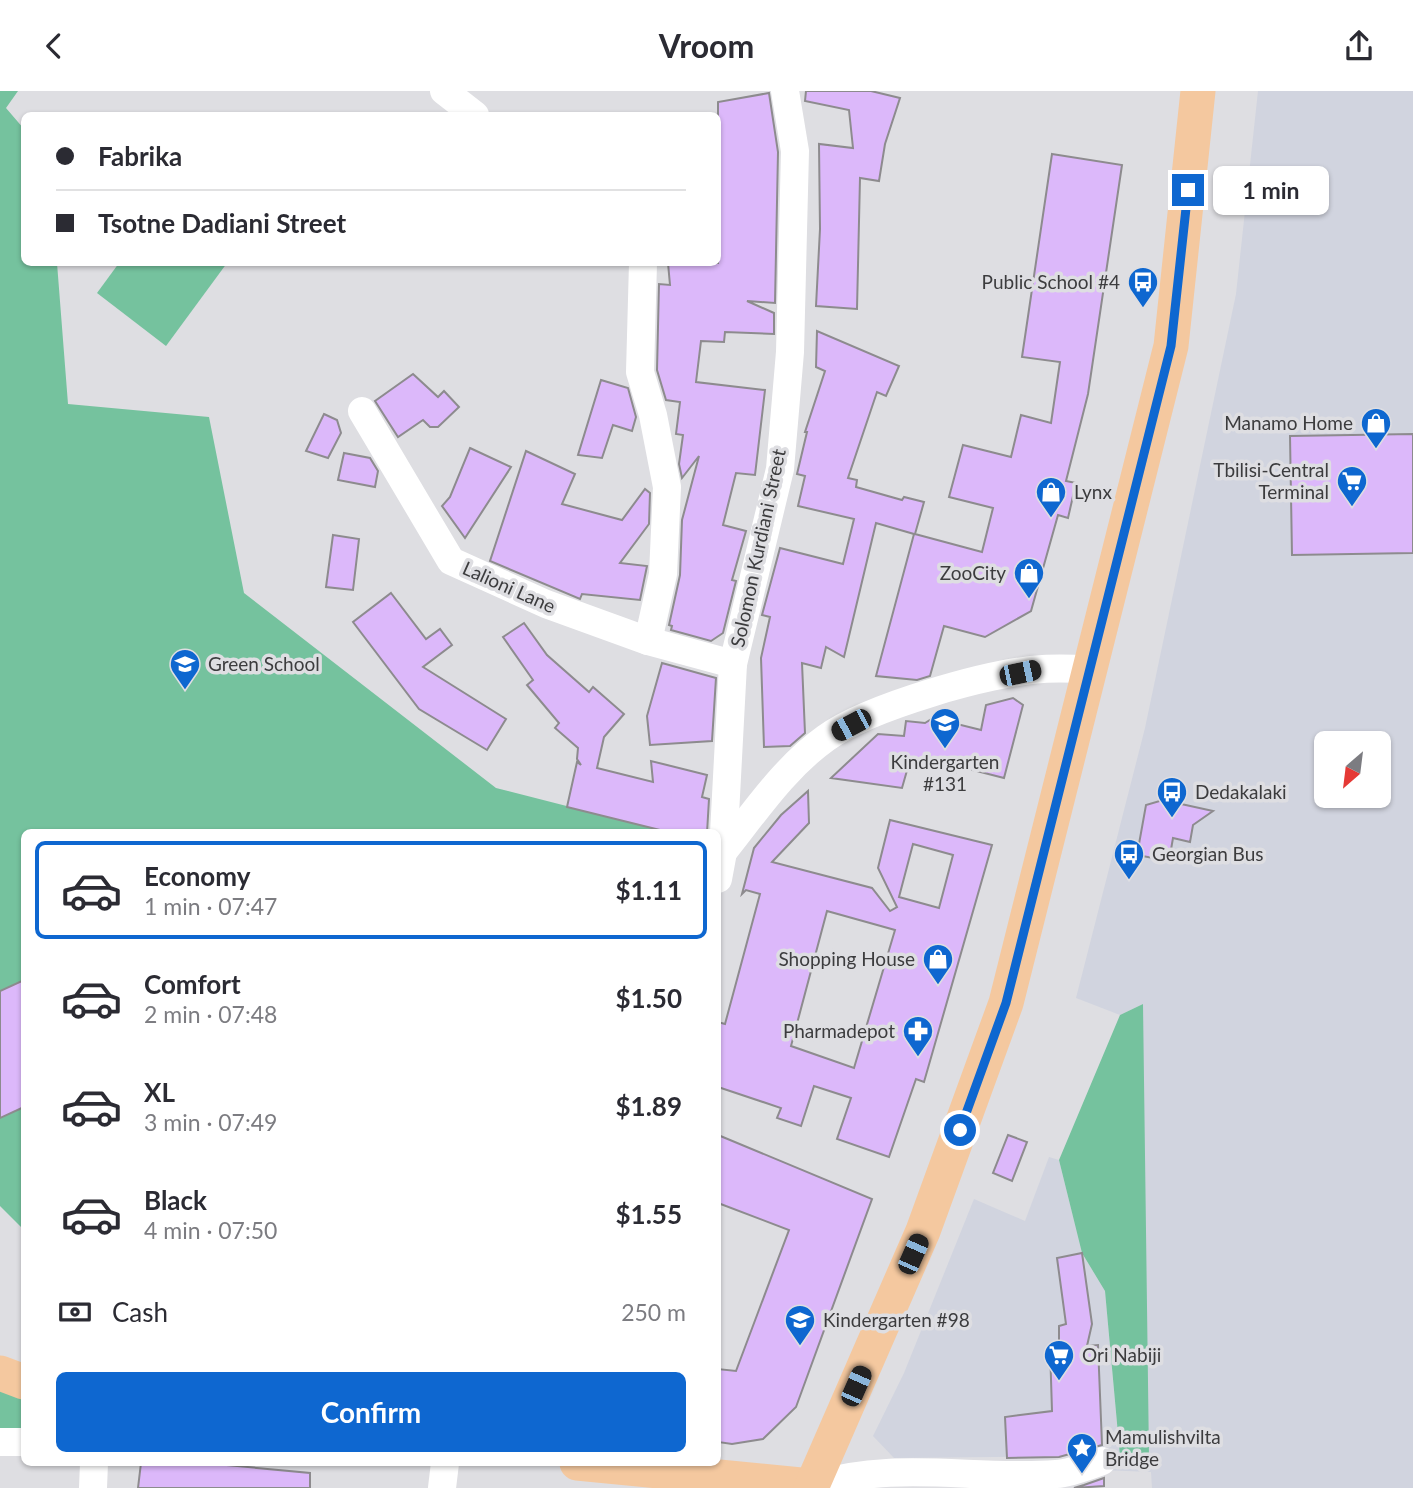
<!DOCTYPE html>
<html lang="en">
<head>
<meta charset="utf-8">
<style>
  body { margin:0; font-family:Lato,sans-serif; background:#f7f7f7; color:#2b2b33; height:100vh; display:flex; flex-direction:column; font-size:26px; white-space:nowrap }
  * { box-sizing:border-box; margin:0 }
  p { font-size:23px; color:#7c7c81 }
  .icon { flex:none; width:38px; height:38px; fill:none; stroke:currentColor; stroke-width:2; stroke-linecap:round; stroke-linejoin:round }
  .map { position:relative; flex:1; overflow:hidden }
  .panel { position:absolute; left:21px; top:738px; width:700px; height:637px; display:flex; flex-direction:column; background:#fff; border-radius:10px; box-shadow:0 2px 5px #0004 }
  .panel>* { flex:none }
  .hud { position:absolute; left:21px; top:21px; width:700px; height:154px; border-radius:10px; box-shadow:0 2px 5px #0004; display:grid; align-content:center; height:154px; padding:0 35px; background:#fff }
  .needle { width:46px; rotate:208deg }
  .tools { position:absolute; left:1314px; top:640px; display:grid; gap:14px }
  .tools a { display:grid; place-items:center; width:77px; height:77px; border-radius:10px; background:#fff; box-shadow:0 2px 5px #0004; font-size:35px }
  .end { position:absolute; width:32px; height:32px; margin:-16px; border:9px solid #0e67d0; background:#fff; box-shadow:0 0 0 4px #fff }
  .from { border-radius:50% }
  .bubble { position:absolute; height:49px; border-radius:10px; background:#fff; box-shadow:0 2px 5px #0004; font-size:23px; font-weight:700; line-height:49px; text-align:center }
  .car { position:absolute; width:21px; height:42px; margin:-21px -10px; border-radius:9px; box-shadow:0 0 5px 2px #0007; background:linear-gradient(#222 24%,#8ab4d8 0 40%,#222 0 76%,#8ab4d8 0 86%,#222 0) }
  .hud b { display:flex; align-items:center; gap:24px; height:66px; font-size:26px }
  .hud b+b { border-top:2px solid #e1e1e2 }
  .hud i { width:18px; height:18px; background:#2b2b33 }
  ul { padding:12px 0 0; list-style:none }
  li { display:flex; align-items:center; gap:21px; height:98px; margin:0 14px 10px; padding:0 21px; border:4px solid transparent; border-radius:10px }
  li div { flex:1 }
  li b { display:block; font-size:26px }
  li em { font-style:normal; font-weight:700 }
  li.active { border-color:#0e67d0 }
  li>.icon { width:63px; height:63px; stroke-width:1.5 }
  .pay { display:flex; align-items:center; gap:18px; height:77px; padding:0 35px; font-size:26px }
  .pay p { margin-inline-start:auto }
  .action { display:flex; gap:14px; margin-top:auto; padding:14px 35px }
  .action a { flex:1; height:80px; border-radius:10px; background:#0e67d0; color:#fff; font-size:28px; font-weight:700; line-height:80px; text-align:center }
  header { display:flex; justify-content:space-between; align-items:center; height:91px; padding:0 35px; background:#fff; font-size:32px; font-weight:700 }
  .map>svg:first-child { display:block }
</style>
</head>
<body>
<header><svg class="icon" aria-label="back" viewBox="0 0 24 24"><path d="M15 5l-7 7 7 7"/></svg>Vroom<svg class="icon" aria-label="share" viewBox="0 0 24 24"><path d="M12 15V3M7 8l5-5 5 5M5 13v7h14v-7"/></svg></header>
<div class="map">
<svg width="1413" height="1397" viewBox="0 0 1413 1397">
  <rect width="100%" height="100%" fill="#dedee2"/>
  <path fill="#d1d4df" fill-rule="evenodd" d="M 1258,0 L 1413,0 L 1413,1397 L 1152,1397 L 1151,1381 L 1102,1379 L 1101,1365 L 894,1367 L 873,1345 L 904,1282 L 974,1108 L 1025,1130 L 1049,1066 L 1059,1069 L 1082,1162 L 1105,1200 L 1119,1355 L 1143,913 L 1120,924 L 1076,907 L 1145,637 L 1236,203 ZM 1326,653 L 1379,653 L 1379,705 L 1326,705 Z"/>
  <g fill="#75c29e">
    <path d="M 0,0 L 18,0 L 6,17 L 24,38 L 24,172 L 57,172 L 68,313 L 209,326 L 244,502 L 496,697 L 672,742 L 24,742 L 24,1139 L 0,1115 Z"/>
    <path d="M 119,172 L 227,172 L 166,255 L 97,202 Z"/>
    <path d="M 1143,913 L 1149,1366 L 1120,1365 L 1105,1200 L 1082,1162 L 1059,1069 L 1120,924 Z"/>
    <path d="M 0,1292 L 24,1301 L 24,1342 L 0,1340 Z"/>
  </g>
  <g fill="#dcb8fa" stroke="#8d8b8e" stroke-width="2" fill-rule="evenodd">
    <path d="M 806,0 L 871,0 L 900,7 L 885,53 L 879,90 L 860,87 L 857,218 L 816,215 L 820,138 L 819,53 L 853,57 L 849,19 L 805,10 Z"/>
    <path d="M 769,2 L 778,61 L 775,212 L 747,210 L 774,222 L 774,243 L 725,241 L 724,251 L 701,250 L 696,291 L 765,299 L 755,384 L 736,382 L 723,434 L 746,440 L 732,489 L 736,490 L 723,542 L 711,550 L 671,539 L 672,535 L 669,534 L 680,484 L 682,429 L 699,365 L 682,387 L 679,373 L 683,344 L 676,343 L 680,311 L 666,309 L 657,279 L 659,193 L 670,194 L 668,172 L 718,172 L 718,11 Z"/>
    <path d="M 1052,63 L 1122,74 L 1088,303 L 1066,390 L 1076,392 L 1068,427 L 1058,424 L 1031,520 L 985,546 L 944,535 L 930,585 L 917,589 L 876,585 L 914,443 L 876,432 L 844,566 L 826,556 L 821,577 L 802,572 L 805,642 L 790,655 L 764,656 L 761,567 L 770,526 L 762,524 L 780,457 L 843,473 L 854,428 L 798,415 L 805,385 L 797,383 L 807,341 L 805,341 L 825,280 L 816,276 L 817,240 L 899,275 L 886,305 L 877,301 L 848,387 L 857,389 L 856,396 L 902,409 L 904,406 L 924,411 L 915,443 L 982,461 L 993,417 L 949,406 L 963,354 L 1011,366 L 1021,324 L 1051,332 L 1060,271 L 1022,266 Z"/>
    <path d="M 413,283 L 438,306 L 444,300 L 459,316 L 438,336 L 430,336 L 423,329 L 398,346 L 375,310 Z"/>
    <path d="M 601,289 L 628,297 L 636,326 L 632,340 L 613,334 L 602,367 L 578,364 Z"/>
    <path d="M 324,323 L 337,329 L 341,342 L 328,367 L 306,360 Z"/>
    <path d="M 1413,343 L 1413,462 L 1292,464 L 1290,345 Z"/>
    <path d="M 470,357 L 511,376 L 465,447 L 442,415 L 450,406 Z"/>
    <path d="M 526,360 L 575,383 L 562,413 L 622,429 L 645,398 L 650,402 L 649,433 L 620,472 L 647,475 L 640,509 L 582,503 L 580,508 L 490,470 Z"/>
    <path d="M 344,362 L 370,367 L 378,380 L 375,396 L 338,389 Z"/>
    <path d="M 333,444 L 359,448 L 353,499 L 326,496 Z"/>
    <path d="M 391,502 L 426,548 L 440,538 L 452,554 L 423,576 L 506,628 L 487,659 L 419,618 L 353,531 Z"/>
    <path d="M 524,532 L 547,564 L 589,601 L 593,596 L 624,623 L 604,646 L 597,677 L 653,691 L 651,670 L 707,684 L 702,706 L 709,708 L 707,742 L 672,742 L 567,716 L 577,671 L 581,674 L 577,668 L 578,657 L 555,637 L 559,632 L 527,594 L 533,589 L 503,546 Z"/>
    <path d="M 662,572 L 716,587 L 712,650 L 650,654 L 647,625 Z"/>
    <path d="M 1013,607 L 1023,614 L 1004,687 L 957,675 L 956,681 L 910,669 L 902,697 L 831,687 L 878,643 L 904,645 L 906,630 L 925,632 L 933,627 L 981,639 L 986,614 Z"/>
    <path d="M 808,700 L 809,732 L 772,771 L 872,797 L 890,820 L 897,816 L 878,777 L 890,729 L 992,754 L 924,991 L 916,988 L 889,1066 L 837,1048 L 851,1007 L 814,995 L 801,1035 L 777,1027 L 781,1017 L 718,996 L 718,931 L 725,933 L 760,803 L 746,799 L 742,803 L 754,757 L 781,724 ZM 913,753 L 953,764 L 939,817 L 899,806 ZM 827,820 L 895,839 L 854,977 L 791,955 Z"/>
    <path d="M 1163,709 L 1213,720 L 1193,734 L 1190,751 L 1173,747 L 1169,770 L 1137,764 L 1146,714 Z"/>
    <path d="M 24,889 L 24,1016 L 0,1027 L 0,900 Z"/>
    <path d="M 718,1044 L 872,1108 L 796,1316 L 763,1348 L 732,1353 L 718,1351 L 718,1278 L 736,1280 L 789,1139 L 718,1112 Z"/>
    <path d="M 1008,1044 L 1027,1051 L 1012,1090 L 993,1082 Z"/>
    <path d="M 1082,1162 L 1092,1233 L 1087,1255 L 1098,1254 L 1102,1354 L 1059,1366 L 1007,1367 L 1005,1326 L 1052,1320 L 1050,1256 L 1059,1256 L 1059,1235 L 1066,1233 L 1057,1167 Z"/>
    <path d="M 141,1372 L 205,1372 L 310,1382 L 310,1397 L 138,1397 Z"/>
    <path d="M 1104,1387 L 1104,1395 L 1074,1397 L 1084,1394 Z"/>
  </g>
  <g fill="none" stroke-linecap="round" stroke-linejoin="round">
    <g stroke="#fff" stroke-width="28">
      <path d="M 444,0 L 475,24"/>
      <path d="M 643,172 L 640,281 L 653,324 L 667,396 L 663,483 L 648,550"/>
      <path d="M 362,320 L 451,470 L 546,513 L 648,550 L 733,573"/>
      <path d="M 723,761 C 755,721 784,677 826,647 C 869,616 990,581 1043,578 C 1059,577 1075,578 1091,578"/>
      <path d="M 718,788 L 723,761 L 733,573 L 780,378 L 790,261 L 795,60 L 785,0"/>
      <path d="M 0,1351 L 24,1351"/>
      <path d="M 811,1395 C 896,1369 971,1389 1056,1383 C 1071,1382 1088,1375 1102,1370"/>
      <path d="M 93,1397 L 94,1372"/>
      <path d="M 442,1397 L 445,1372"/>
    </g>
    <g stroke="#f4c89f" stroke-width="35">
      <path d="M 0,1282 L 24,1291"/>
      <path d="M 577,1372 L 811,1395"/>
      <path d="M 811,1397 L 923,1140 L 1006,912 L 1171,255 L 1198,0"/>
    </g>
  </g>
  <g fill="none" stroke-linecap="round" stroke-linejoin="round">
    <path stroke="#0e67d0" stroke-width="9" d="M 960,1039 L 1006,912 L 1171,255 L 1188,99"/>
  </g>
  <defs>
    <g id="bus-pin" transform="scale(1.575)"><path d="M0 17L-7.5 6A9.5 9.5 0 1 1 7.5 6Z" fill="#0e67d0" stroke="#dedee2"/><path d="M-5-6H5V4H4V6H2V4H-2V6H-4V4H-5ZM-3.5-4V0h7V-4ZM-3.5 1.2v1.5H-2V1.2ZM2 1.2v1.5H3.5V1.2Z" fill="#fff"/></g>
    <g id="shop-pin" transform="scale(1.575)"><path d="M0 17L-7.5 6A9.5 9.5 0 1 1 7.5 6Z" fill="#0e67d0" stroke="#dedee2"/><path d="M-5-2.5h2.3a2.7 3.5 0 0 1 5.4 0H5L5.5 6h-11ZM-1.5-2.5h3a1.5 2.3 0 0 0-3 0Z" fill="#fff"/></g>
    <g id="supermarket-pin" transform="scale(1.575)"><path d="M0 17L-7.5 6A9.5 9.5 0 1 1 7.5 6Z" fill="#0e67d0" stroke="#dedee2"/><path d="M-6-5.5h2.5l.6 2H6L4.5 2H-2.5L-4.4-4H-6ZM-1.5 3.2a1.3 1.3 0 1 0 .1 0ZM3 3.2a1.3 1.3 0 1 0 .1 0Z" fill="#fff"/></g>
    <g id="school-pin" transform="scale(1.575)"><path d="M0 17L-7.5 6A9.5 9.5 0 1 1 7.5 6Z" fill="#0e67d0" stroke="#dedee2"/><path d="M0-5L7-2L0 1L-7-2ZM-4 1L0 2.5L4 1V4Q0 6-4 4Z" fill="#fff"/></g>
    <g id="pharmacy-pin" transform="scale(1.575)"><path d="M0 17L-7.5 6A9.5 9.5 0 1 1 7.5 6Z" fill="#0e67d0" stroke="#dedee2"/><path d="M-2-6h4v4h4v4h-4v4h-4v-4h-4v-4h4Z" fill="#fff"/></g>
    <g id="sight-pin" transform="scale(1.575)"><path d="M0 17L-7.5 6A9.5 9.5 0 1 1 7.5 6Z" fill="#0e67d0" stroke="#dedee2"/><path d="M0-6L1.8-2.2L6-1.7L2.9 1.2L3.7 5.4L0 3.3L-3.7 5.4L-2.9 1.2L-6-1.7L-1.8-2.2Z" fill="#fff"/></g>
  </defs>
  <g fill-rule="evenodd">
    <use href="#bus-pin" x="1143" y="191"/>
    <use href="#shop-pin" x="1376" y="332"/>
    <use href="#supermarket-pin" x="1352" y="390"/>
    <use href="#shop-pin" x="1051" y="401"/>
    <use href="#shop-pin" x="1029" y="482"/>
    <use href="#school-pin" x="185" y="573"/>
    <use href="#school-pin" x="945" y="632"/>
    <use href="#bus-pin" x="1172" y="701"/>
    <use href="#bus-pin" x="1129" y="763"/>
    <use href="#shop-pin" x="938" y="868"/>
    <use href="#pharmacy-pin" x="918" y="940"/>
    <use href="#school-pin" x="800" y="1229"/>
    <use href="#supermarket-pin" x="1059" y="1264"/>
    <use href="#sight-pin" x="1082" y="1357"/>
  </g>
  <g text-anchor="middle" stroke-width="7" stroke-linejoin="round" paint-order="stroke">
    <g font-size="19" fill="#3c3c3e" stroke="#dedee2" text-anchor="start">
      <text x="1120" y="198" text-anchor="end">Public School #4</text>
      <text x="1353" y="339" text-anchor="end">Manamo Home</text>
      <text x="1329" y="386" text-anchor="end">Tbilisi-Central<tspan x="1329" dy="22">Terminal</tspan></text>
      <text x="1074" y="408">Lynx</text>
      <text x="1006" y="489" text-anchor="end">ZooCity</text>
      <text x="208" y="580">Green School</text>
      <text x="945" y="678" text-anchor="middle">Kindergarten<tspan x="945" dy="22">#131</tspan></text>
      <text x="1195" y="708">Dedakalaki</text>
      <text x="1152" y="770">Georgian Bus</text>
      <text x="915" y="875" text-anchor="end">Shopping House</text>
      <text x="895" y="947" text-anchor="end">Pharmadepot</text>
      <text x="823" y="1236">Kindergarten #98</text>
      <text x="1082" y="1271">Ori Nabiji</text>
      <text x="1105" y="1353">Mamulishvilta<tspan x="1105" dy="22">Bridge</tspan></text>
    </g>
    <g font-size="19" fill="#3c3c3e" stroke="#dedee2">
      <text transform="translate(758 457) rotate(-78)" y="7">Solomon Kurdiani Street</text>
      <text transform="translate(509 496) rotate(24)" y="7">Lalioni Lane</text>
    </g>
  </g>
</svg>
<div class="tools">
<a><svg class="needle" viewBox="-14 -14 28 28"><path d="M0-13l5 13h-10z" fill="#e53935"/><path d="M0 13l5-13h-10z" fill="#7c7c81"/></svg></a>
</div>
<i class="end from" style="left:960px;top:1039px"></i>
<i class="end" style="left:1188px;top:99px"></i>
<div class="bubble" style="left:1213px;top:75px;width:116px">1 min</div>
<i class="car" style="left:1020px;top:582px;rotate:78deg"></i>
<i class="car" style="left:851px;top:634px;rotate:242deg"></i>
<i class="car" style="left:913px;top:1163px;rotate:24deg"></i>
<i class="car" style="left:856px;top:1295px;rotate:24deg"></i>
<div class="hud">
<b><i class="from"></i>Fabrika</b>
<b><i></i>Tsotne Dadiani Street</b>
</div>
<section class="panel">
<ul>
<li class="active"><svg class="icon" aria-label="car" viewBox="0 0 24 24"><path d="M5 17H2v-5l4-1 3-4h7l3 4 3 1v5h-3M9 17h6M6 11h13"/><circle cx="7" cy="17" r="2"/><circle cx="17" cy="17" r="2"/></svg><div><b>Economy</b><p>1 min · 07:47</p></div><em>$1.11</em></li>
<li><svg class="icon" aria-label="car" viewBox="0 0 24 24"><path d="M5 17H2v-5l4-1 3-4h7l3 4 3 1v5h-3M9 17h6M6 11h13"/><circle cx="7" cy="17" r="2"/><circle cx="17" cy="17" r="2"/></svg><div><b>Comfort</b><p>2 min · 07:48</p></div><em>$1.50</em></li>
<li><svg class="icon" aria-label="car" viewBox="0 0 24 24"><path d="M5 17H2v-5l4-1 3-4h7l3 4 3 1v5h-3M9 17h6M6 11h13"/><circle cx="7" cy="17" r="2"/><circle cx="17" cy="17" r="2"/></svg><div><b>XL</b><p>3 min · 07:49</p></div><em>$1.89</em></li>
<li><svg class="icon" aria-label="car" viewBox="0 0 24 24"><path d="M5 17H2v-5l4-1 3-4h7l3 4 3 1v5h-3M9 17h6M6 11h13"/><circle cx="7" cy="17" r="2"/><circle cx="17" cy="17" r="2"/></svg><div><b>Black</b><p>4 min · 07:50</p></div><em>$1.55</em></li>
</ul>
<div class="pay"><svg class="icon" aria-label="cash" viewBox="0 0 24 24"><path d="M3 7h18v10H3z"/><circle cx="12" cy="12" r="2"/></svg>Cash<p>250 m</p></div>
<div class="action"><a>Confirm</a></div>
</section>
</div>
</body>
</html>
